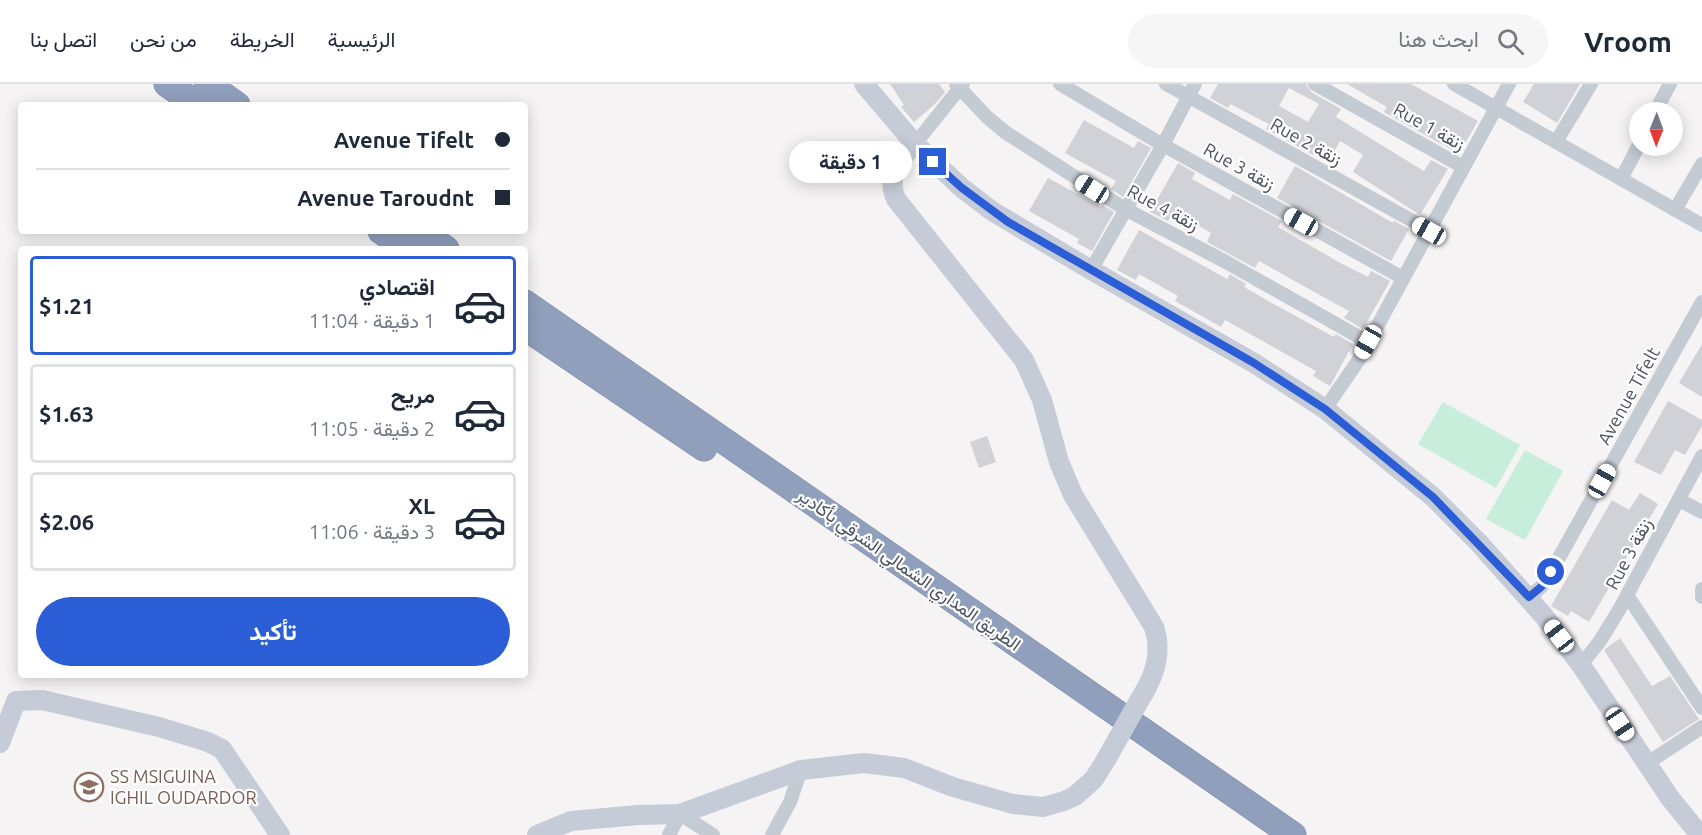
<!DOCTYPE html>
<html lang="ar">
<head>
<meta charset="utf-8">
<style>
  body { margin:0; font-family:Ubuntu,Vazirmatn,sans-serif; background:#f6f6f7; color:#1f2937; direction:rtl; height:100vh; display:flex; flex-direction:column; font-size:22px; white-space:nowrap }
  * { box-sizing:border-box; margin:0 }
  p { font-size:20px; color:#747a83 }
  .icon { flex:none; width:33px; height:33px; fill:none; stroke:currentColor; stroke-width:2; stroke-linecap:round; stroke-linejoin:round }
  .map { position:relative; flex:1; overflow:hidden; direction:ltr }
  .drawer { position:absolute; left:18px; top:162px; width:510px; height:432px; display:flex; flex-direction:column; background:#fff; border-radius:6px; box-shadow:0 3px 15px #0003; direction:rtl }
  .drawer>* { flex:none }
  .banner { position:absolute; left:18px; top:18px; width:510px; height:132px; border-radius:6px; box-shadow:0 3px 15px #0003; direction:rtl; display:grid; align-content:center; height:132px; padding:0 18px; background:#fff }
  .needle { width:39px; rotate:181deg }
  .fabs { position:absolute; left:1629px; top:18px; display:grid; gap:12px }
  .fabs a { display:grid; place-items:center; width:54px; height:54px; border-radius:50%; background:#fff; box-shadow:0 3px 15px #0003; font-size:30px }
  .end { position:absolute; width:27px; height:27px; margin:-14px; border:8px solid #2b5dd6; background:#fff; box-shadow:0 0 0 3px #fff }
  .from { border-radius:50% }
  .bubble { position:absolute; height:42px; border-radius:21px; background:#fff; box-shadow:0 3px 15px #0003; font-size:20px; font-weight:700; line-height:42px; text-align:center; direction:rtl }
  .car { position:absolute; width:18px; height:36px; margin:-18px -9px; border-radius:8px; box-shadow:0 0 4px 2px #0007; background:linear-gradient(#fff 24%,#345 0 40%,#fff 0 76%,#345 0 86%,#fff 0) }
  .banner b { display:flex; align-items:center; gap:21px; height:57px; font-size:22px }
  .banner b+b { border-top:2px solid #e0e1e3 }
  .banner i { width:15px; height:15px; background:#1f2937 }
  ul { padding:10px 0 0; list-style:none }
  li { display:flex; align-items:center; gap:18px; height:99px; margin:0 12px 9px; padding:0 6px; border:3px solid #e0e1e3; border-radius:6px }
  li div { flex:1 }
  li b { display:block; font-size:22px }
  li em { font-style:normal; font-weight:700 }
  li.active { border-color:#2b5dd6 }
  li>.icon { width:54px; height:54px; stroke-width:1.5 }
  .cta { display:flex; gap:12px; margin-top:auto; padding:12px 18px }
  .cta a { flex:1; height:69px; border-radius:36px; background:#2b5dd6; color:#fff; font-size:24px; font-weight:700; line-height:69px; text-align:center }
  header { display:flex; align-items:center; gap:36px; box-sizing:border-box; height:84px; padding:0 30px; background:#fff; border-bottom:2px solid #e0e1e3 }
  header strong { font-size:28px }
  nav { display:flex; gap:33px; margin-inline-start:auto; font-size:21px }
  .search { width:420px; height:54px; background:#f6f6f7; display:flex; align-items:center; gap:15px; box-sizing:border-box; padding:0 21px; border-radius:33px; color:#747a83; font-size:22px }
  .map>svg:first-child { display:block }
</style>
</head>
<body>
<header>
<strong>Vroom</strong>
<div class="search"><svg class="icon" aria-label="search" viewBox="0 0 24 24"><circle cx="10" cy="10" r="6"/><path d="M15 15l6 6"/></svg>ابحث هنا</div>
<nav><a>الرئيسية</a><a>الخريطة</a><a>من نحن</a><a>اتصل بنا</a></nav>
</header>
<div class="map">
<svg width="1702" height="751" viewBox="0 0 1702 751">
  <rect width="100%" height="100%" fill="#f5f3f3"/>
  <g fill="#c7eddb">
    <path d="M 1443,318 L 1520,361 L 1496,404 L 1418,360 Z"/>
    <path d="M 1525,366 L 1563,387 L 1525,456 L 1486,435 Z"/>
  </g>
  <g fill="#d0d2d7" fill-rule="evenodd">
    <path d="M 890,0 L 939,0 L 945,8 L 935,20 L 914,38 L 901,23 L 904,21 Z"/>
    <path d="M 1218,0 L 1306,0 L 1311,8 L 1341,25 L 1336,33 L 1396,70 L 1424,87 L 1431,76 L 1448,85 L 1420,131 L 1353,88 L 1363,71 L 1340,57 L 1330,75 L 1316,66 L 1313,71 L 1266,45 L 1269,40 L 1230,20 L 1228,24 L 1210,14 ZM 1289,4 L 1319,20 L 1308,38 L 1279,22 Z"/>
    <path d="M 1347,0 L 1411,0 L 1478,37 L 1459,70 L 1384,28 L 1387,23 Z"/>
    <path d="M 1534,0 L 1580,0 L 1557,39 L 1523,18 Z"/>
    <path d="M 1084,36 L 1134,64 L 1138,57 L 1151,64 L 1123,113 L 1111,105 L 1116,97 L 1065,69 Z"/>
    <path d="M 1178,79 L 1195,89 L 1192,95 L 1230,116 L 1233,110 L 1282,137 L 1278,143 L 1342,180 L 1368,193 L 1371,187 L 1390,197 L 1363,245 L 1344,234 L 1349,227 L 1336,220 L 1259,177 L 1255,184 L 1207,158 L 1211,149 L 1199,142 L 1173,128 L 1168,137 L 1150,128 Z"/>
    <path d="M 1295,82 L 1393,139 L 1394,137 L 1409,145 L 1391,177 L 1277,114 Z"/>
    <path d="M 1048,94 L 1101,123 L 1102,121 L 1114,128 L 1092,167 L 1077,159 L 1079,155 L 1029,127 Z"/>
    <path d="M 1139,146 L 1227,195 L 1230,190 L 1246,200 L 1244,203 L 1270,218 L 1334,253 L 1336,250 L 1353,260 L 1330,302 L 1313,292 L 1316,287 L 1225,236 L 1221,243 L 1175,217 L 1178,212 L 1139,190 L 1136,196 L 1117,186 Z"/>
    <path d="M 1702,260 L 1702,313 L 1679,299 Z"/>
    <path d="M 1668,317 L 1702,336 L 1702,342 L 1685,371 L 1675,366 L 1661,391 L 1634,378 Z"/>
    <path d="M 987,352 L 996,378 L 979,384 L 970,358 Z"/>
    <path d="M 1640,409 L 1658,420 L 1589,538 L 1571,527 L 1568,532 L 1551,522 L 1612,416 L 1629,426 Z"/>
    <path d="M 1620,554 L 1652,602 L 1670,592 L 1699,635 L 1663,658 L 1604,566 Z"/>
  </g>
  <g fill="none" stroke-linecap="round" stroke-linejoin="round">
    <g stroke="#7b8aa8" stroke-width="27">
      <g id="highway">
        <path d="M 167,0 L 198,21"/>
        <path d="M 207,0 L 237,21"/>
        <path d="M 381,147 L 408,165"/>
        <path d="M 420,147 L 446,165"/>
        <path d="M 525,219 L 1293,751"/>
        <path d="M 525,243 L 704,364"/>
      </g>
    </g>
    <g stroke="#c5cbd3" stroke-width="14">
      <path d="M 956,0 L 987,33 L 1005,48 L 1125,125 L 1226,178 L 1368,258"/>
      <path d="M 1060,0 L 1163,61 L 1403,194"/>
      <path d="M 1166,0 L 1429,146"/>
      <path d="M 1315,0 L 1463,83"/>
      <path d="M 1454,0 L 1702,141"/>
      <path d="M 1655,28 L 1670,0"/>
      <path d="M 1556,58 L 1591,0"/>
      <path d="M 915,60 L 963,0"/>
      <path d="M 1621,95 L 1640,59"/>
      <path d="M 1675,126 L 1702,80"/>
      <path d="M 1091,186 L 1163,61 L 1195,0"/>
      <path d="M 1325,325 L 1360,274 L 1509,0"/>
      <path d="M 1679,416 L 1702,428"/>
      <path d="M 1702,505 L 1702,513"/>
      <path d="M 1627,511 L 1702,624"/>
      <path d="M 1529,513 L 1541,503 L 1551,488 L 1702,218"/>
      <path d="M 1581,581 L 1600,557 L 1619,526 L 1702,372"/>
      <path d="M 1646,680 L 1702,643"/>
      <path d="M 669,751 L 680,730 L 713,751"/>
      <path d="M 772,751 L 790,718 L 801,686"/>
    </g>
    <g stroke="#c6ccd7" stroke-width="20">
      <path d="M 864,0 L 915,60 L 962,104 L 992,127 L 1091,186 L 1254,279 L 1325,325 L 1433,413 L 1478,458 L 1543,531 L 1581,581 L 1670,714 L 1700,751"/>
      <path d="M 915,60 C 899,75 886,93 896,115 L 1024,276 L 1042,316 L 1059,378 L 1073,411 L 1154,543 C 1163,571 1154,593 1139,617"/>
      <path d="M 0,659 L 16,617 L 42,616 L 159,643 L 208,658 L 222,665 L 280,751"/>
      <path d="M 537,751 L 571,737 L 638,731 L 680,730 L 801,686 L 864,679 L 904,684 L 953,703 L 1013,720 L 1043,723 L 1064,717 L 1075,712 L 1094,695 L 1107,674"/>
    </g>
    <use href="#highway" stroke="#8f9fbc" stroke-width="26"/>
    <path stroke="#c6ccd7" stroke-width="20" d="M 1107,674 L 1139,617"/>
  </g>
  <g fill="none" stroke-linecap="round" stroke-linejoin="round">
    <path stroke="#2b5dd6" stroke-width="8" d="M 933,78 L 962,104 L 1008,138 L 1254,279 L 1325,325 L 1433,413 L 1529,513 L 1541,503 L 1551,488"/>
  </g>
  <defs>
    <g id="school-ring" transform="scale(1.5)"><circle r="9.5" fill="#fff" stroke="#8d6e63" stroke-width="1.5"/><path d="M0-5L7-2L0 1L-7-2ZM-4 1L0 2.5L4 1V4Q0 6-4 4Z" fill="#8d6e63"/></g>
  </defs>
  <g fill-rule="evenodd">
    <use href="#school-ring" x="89" y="703"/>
  </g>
  <g text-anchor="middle" stroke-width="4.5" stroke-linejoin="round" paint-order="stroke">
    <g font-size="18" fill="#4c535f" stroke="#fff">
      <text transform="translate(1429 43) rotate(29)" y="6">Rue 1 زنقة</text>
      <text transform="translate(1306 58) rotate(29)" y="6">Rue 2 زنقة</text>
      <text transform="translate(1239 83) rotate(29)" y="6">Rue 3 زنقة</text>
      <text transform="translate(1163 124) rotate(28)" y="6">Rue 4 زنقة</text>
      <text transform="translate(1629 312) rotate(-61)" y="6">Avenue Tifelt</text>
      <text transform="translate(1629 470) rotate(-62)" y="6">Rue 3 زنقة</text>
      <text transform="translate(909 486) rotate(35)" y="6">الطريق المداري الشمالي الشرقي بأكادير</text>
    </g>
    <g font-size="18" fill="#785e54" stroke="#fff" text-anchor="start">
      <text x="110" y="699">SS MSIGUINA<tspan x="110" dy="21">IGHIL OUDARDOR</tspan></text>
    </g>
  </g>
</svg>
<div class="fabs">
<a><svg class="needle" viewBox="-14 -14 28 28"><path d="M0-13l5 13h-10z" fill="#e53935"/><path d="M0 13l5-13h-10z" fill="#747a83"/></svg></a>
</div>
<i class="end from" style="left:1551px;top:488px"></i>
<i class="end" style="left:933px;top:78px"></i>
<div class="bubble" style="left:789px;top:57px;width:123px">1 دقيقة</div>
<i class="car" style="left:1092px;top:105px;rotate:302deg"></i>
<i class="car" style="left:1301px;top:138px;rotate:299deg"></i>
<i class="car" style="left:1429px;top:147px;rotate:299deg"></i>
<i class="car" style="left:1368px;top:258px;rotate:209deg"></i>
<i class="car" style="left:1602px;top:397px;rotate:29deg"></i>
<i class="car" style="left:1559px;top:552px;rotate:322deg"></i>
<i class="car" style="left:1620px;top:640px;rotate:146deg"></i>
<div class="banner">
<b><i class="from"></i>Avenue Tifelt</b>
<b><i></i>Avenue Taroudnt</b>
</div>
<section class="drawer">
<ul>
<li class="active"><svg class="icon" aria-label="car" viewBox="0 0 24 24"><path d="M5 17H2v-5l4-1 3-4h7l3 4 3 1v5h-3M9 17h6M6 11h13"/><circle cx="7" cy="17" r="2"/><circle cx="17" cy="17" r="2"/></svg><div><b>اقتصادي</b><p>1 دقيقة · 11:04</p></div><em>$1.21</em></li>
<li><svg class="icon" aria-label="car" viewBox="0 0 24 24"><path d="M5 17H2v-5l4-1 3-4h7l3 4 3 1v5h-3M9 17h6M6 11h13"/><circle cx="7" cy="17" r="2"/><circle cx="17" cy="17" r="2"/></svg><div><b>مريح</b><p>2 دقيقة · 11:05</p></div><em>$1.63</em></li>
<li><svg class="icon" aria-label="car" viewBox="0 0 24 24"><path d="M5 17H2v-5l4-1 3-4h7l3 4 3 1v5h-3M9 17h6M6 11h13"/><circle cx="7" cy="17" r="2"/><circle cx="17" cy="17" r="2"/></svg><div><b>XL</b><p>3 دقيقة · 11:06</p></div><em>$2.06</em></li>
</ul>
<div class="cta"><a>تأكيد</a></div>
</section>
</div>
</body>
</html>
